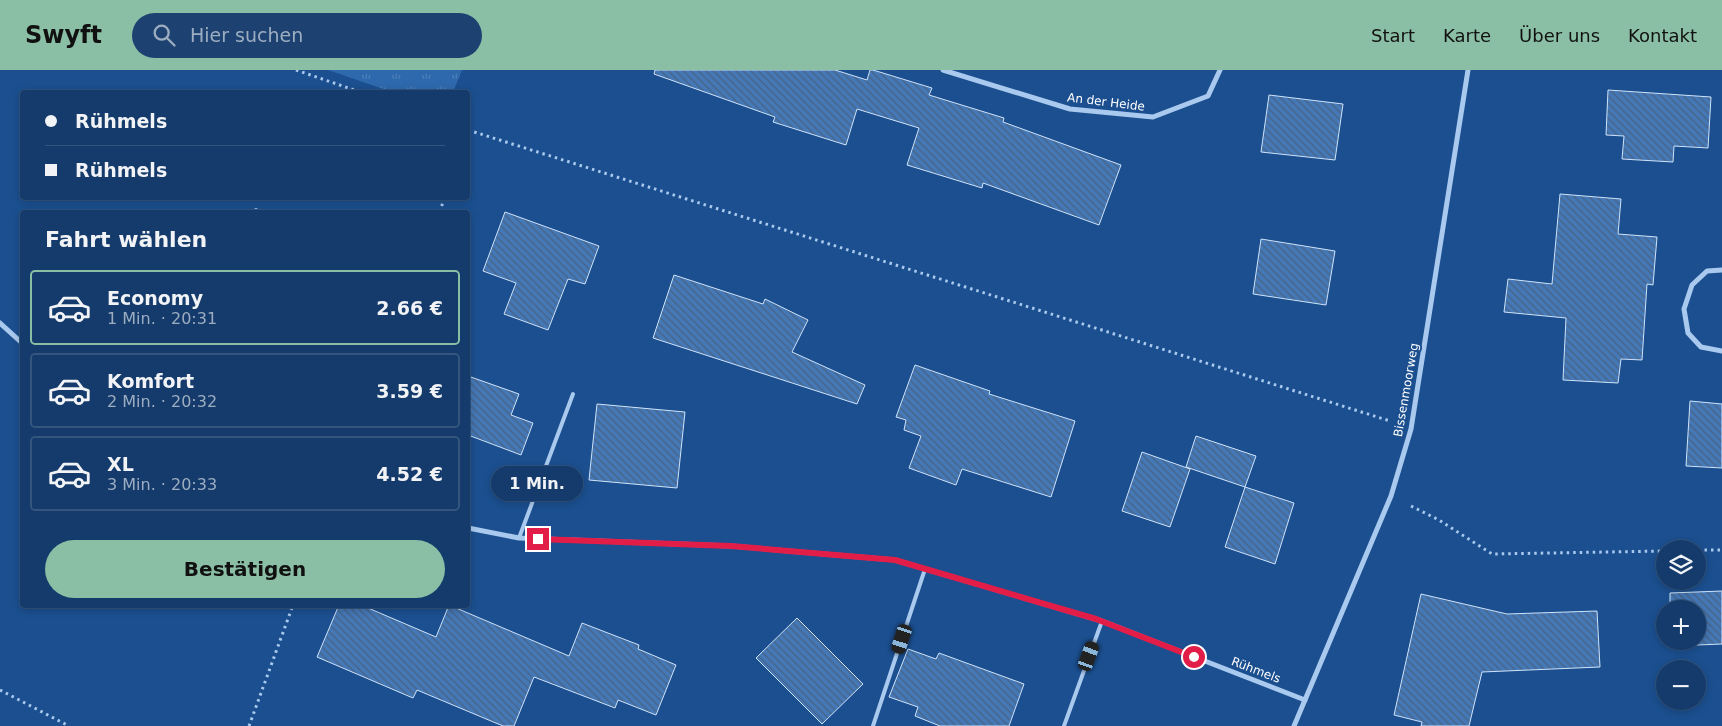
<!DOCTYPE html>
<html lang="de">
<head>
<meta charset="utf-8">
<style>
  body { margin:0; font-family:"DejaVu Sans",sans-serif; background:#1d4271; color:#f1f3f6; height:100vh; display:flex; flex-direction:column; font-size:19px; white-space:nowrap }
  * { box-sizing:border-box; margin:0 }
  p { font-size:16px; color:#9dadc1 }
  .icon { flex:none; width:28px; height:28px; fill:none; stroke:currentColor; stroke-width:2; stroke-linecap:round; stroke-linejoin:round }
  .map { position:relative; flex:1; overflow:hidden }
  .details { position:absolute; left:20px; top:140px; width:450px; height:398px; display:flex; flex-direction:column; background:#143b6b; border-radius:5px; box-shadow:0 2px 8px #0003,0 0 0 1px #33557e }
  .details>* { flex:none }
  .guide { position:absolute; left:20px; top:20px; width:450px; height:110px; border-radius:5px; box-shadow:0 2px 8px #0003,0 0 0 1px #33557e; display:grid; align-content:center; height:110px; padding:0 25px; background:#143b6b }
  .buttons { position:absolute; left:1656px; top:470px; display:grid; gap:10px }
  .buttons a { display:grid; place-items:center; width:50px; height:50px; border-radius:50%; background:#143b6b; box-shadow:0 2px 8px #0003,0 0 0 1px #33557e; font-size:25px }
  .end { position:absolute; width:22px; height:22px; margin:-11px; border:6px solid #e11d48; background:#fff; box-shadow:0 0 0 2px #fff }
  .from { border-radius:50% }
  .bubble { position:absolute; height:35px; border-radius:18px; background:#143b6b; box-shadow:0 2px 8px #0003,0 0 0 1px #33557e; font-size:16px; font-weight:700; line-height:35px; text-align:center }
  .car { position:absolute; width:15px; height:30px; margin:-15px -8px; border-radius:6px; box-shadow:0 0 4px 1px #0007; background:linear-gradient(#222 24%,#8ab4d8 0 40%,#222 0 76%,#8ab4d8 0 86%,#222 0) }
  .guide b { display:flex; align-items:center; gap:18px; height:48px; font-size:19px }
  .guide b+b { border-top:1px solid #33557e }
  .guide i { width:12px; height:12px; background:#f1f3f6 }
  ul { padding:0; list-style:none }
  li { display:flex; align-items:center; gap:15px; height:75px; margin:0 10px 8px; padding:0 15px; border:2px solid #33557e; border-radius:5px }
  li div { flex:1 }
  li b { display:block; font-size:19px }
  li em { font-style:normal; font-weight:700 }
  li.selected { border-color:#8abfa5 }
  li>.icon { width:45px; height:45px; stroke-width:1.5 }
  h2 { padding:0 25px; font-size:22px; line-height:60px }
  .button { display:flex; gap:10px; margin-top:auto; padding:10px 25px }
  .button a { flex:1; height:58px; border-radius:30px; background:#8abfa5; color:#111; font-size:20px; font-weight:700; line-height:58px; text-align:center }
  header { display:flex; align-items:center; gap:30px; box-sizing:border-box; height:70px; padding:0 25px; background:#8abfa5; color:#111 }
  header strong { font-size:24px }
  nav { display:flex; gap:28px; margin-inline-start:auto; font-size:18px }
  .search { width:350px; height:45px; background:#1d4271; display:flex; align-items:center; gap:12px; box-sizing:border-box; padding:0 18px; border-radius:28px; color:#9dadc1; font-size:19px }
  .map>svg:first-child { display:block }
</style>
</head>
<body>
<header>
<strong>Swyft</strong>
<div class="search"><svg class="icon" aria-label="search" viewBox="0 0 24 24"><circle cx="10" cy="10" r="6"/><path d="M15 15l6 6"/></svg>Hier suchen</div>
<nav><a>Start</a><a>Karte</a><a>Über uns</a><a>Kontakt</a></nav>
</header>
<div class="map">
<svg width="1722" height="656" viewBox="0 0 1722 656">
  <defs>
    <pattern id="park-tufts" width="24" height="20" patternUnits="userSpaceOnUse" patternTransform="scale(1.25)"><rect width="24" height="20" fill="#2e69ad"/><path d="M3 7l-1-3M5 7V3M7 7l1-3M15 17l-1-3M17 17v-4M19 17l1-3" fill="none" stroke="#4d80b9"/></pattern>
    <pattern id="building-back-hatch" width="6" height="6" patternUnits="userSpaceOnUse" patternTransform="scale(1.25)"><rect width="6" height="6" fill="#4478b7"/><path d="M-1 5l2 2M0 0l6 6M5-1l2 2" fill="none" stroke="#486282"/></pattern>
  </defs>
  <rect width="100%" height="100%" fill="#1b4f8f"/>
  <path fill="url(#park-tufts)" d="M 328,0 L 462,0 L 453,22 L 392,22 Z"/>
  <g fill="url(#building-back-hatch)" stroke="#cfe3fa">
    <path d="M 655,0 L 835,0 L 867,10 L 870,0 L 873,0 L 932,18 L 929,25 L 1004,48 L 1003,52 L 1121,95 L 1099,155 L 983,113 L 982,118 L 907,95 L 919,58 L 857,39 L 846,75 L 773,52 L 775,47 L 654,4 Z"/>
    <path d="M 1608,20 L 1711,27 L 1708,78 L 1674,76 L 1673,92 L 1622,89 L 1624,66 L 1606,65 Z"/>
    <path d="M 1269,25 L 1343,34 L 1335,90 L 1261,82 Z"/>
    <path d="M 1560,124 L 1621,129 L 1618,164 L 1657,167 L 1653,215 L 1647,214 L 1642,290 L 1621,289 L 1618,313 L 1563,310 L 1566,248 L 1504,242 L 1508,209 L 1552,214 Z"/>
    <path d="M 505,142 L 599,176 L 585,214 L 568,209 L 548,260 L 504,244 L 516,213 L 483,201 Z"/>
    <path d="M 1261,169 L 1335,181 L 1326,235 L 1253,224 Z"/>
    <path d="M 674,205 L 763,234 L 765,229 L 808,250 L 792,282 L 865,315 L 857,334 L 653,268 Z"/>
    <path d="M 915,295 L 990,321 L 989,324 L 1075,351 L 1051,427 L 962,399 L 956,415 L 909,398 L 921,366 L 904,360 L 906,350 L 896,347 Z"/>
    <path d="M 468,306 L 519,324 L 511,345 L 533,353 L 521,385 L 468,365 Z"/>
    <path d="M 1690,331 L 1722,334 L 1722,398 L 1686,396 Z"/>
    <path d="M 597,334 L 685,342 L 677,418 L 589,410 Z"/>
    <path d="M 1196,366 L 1256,386 L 1245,417 L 1294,433 L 1275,494 L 1225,477 L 1245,417 L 1186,397 Z"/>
    <path d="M 1142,382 L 1190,399 L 1170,457 L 1122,441 Z"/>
    <path d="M 1722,521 L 1722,574 L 1672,576 L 1672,571 L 1698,571 L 1698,539 L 1670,539 L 1670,523 Z"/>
    <path d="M 1421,524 L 1507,544 L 1597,541 L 1600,597 L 1482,602 L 1469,656 L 1421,656 L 1422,652 L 1394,645 Z"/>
    <path d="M 339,535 L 361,535 L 436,567 L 449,535 L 569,586 L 582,553 L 639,575 L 638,579 L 676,595 L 656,645 L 618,630 L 615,638 L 534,607 L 514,656 L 503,656 L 417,620 L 413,628 L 317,587 Z"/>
    <path d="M 797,548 L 863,614 L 822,654 L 756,588 Z"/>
    <path d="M 908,579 L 936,589 L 939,583 L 1024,614 L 1009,656 L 940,656 L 915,646 L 918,637 L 889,627 Z"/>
  </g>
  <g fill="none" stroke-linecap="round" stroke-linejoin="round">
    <g stroke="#a9c9ee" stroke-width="3" stroke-dasharray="2.5 4" stroke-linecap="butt">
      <path d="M 296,0 L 360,22"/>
      <path d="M 468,60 L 1390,351"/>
      <path d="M 468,67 L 470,61"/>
      <path d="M 439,142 L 445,128"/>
      <path d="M 1411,436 L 1439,450 L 1492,484 L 1665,481"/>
      <path d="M 1698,480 L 1722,480"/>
      <path d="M 0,620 L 69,656"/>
      <path d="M 249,656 L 293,535"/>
    </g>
    <g stroke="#a9c9ee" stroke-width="4">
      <path d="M 254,142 L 256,140"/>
      <path d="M 519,468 L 573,324"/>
      <path d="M 873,656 L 925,499"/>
      <path d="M 1064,656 L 1102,551"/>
    </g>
    <g stroke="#a9c9ee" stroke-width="5">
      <path d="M 943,0 L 1070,39 L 1153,47 L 1208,26 L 1220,0"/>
      <path d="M 1722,200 L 1707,201 L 1692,215 L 1684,239 L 1688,263 L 1701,277 L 1722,281"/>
      <path d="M 0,253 L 22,273"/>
      <path d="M 468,458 L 519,468 L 731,476 L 895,490 L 1102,551 L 1305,630"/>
      <path d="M 1294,656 L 1391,426 L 1411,359 L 1468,0"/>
    </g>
  </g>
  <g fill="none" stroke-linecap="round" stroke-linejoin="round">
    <path stroke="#e11d48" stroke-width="6" d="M 538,469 L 731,476 L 895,490 L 1096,549 L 1194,587"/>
  </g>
  <g text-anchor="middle" stroke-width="4" stroke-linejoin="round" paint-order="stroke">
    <g font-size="12" fill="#fff" stroke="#1b4f8f">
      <text transform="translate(1106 32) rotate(7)" y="4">An der Heide</text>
      <text transform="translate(1406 320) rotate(-80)" y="4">Bissenmoorweg</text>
      <text transform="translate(1256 600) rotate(21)" y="4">Rühmels</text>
    </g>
  </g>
</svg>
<div class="buttons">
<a><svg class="icon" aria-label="layers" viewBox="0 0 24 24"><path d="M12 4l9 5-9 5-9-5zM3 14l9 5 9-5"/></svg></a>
<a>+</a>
<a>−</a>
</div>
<i class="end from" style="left:1194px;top:587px"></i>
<i class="end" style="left:538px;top:469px"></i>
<div class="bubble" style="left:491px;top:396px;width:92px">1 Min.</div>
<i class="car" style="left:902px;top:569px;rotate:198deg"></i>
<i class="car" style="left:1089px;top:586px;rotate:20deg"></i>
<div class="guide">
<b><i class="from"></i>Rühmels</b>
<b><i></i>Rühmels</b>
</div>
<section class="details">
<h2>Fahrt wählen</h2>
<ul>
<li class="selected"><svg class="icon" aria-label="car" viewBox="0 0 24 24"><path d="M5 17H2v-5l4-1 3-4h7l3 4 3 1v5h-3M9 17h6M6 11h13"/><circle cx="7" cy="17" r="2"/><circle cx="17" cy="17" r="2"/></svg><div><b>Economy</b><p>1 Min. · 20:31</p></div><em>2.66 €</em></li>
<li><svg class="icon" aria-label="car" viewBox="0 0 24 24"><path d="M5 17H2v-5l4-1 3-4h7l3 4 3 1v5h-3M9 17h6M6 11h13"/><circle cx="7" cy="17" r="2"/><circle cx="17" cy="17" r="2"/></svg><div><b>Komfort</b><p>2 Min. · 20:32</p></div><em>3.59 €</em></li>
<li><svg class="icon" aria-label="car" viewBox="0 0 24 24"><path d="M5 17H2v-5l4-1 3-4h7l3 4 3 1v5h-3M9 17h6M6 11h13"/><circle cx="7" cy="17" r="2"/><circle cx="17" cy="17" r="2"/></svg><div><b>XL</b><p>3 Min. · 20:33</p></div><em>4.52 €</em></li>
</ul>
<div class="button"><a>Bestätigen</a></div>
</section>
</div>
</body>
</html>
